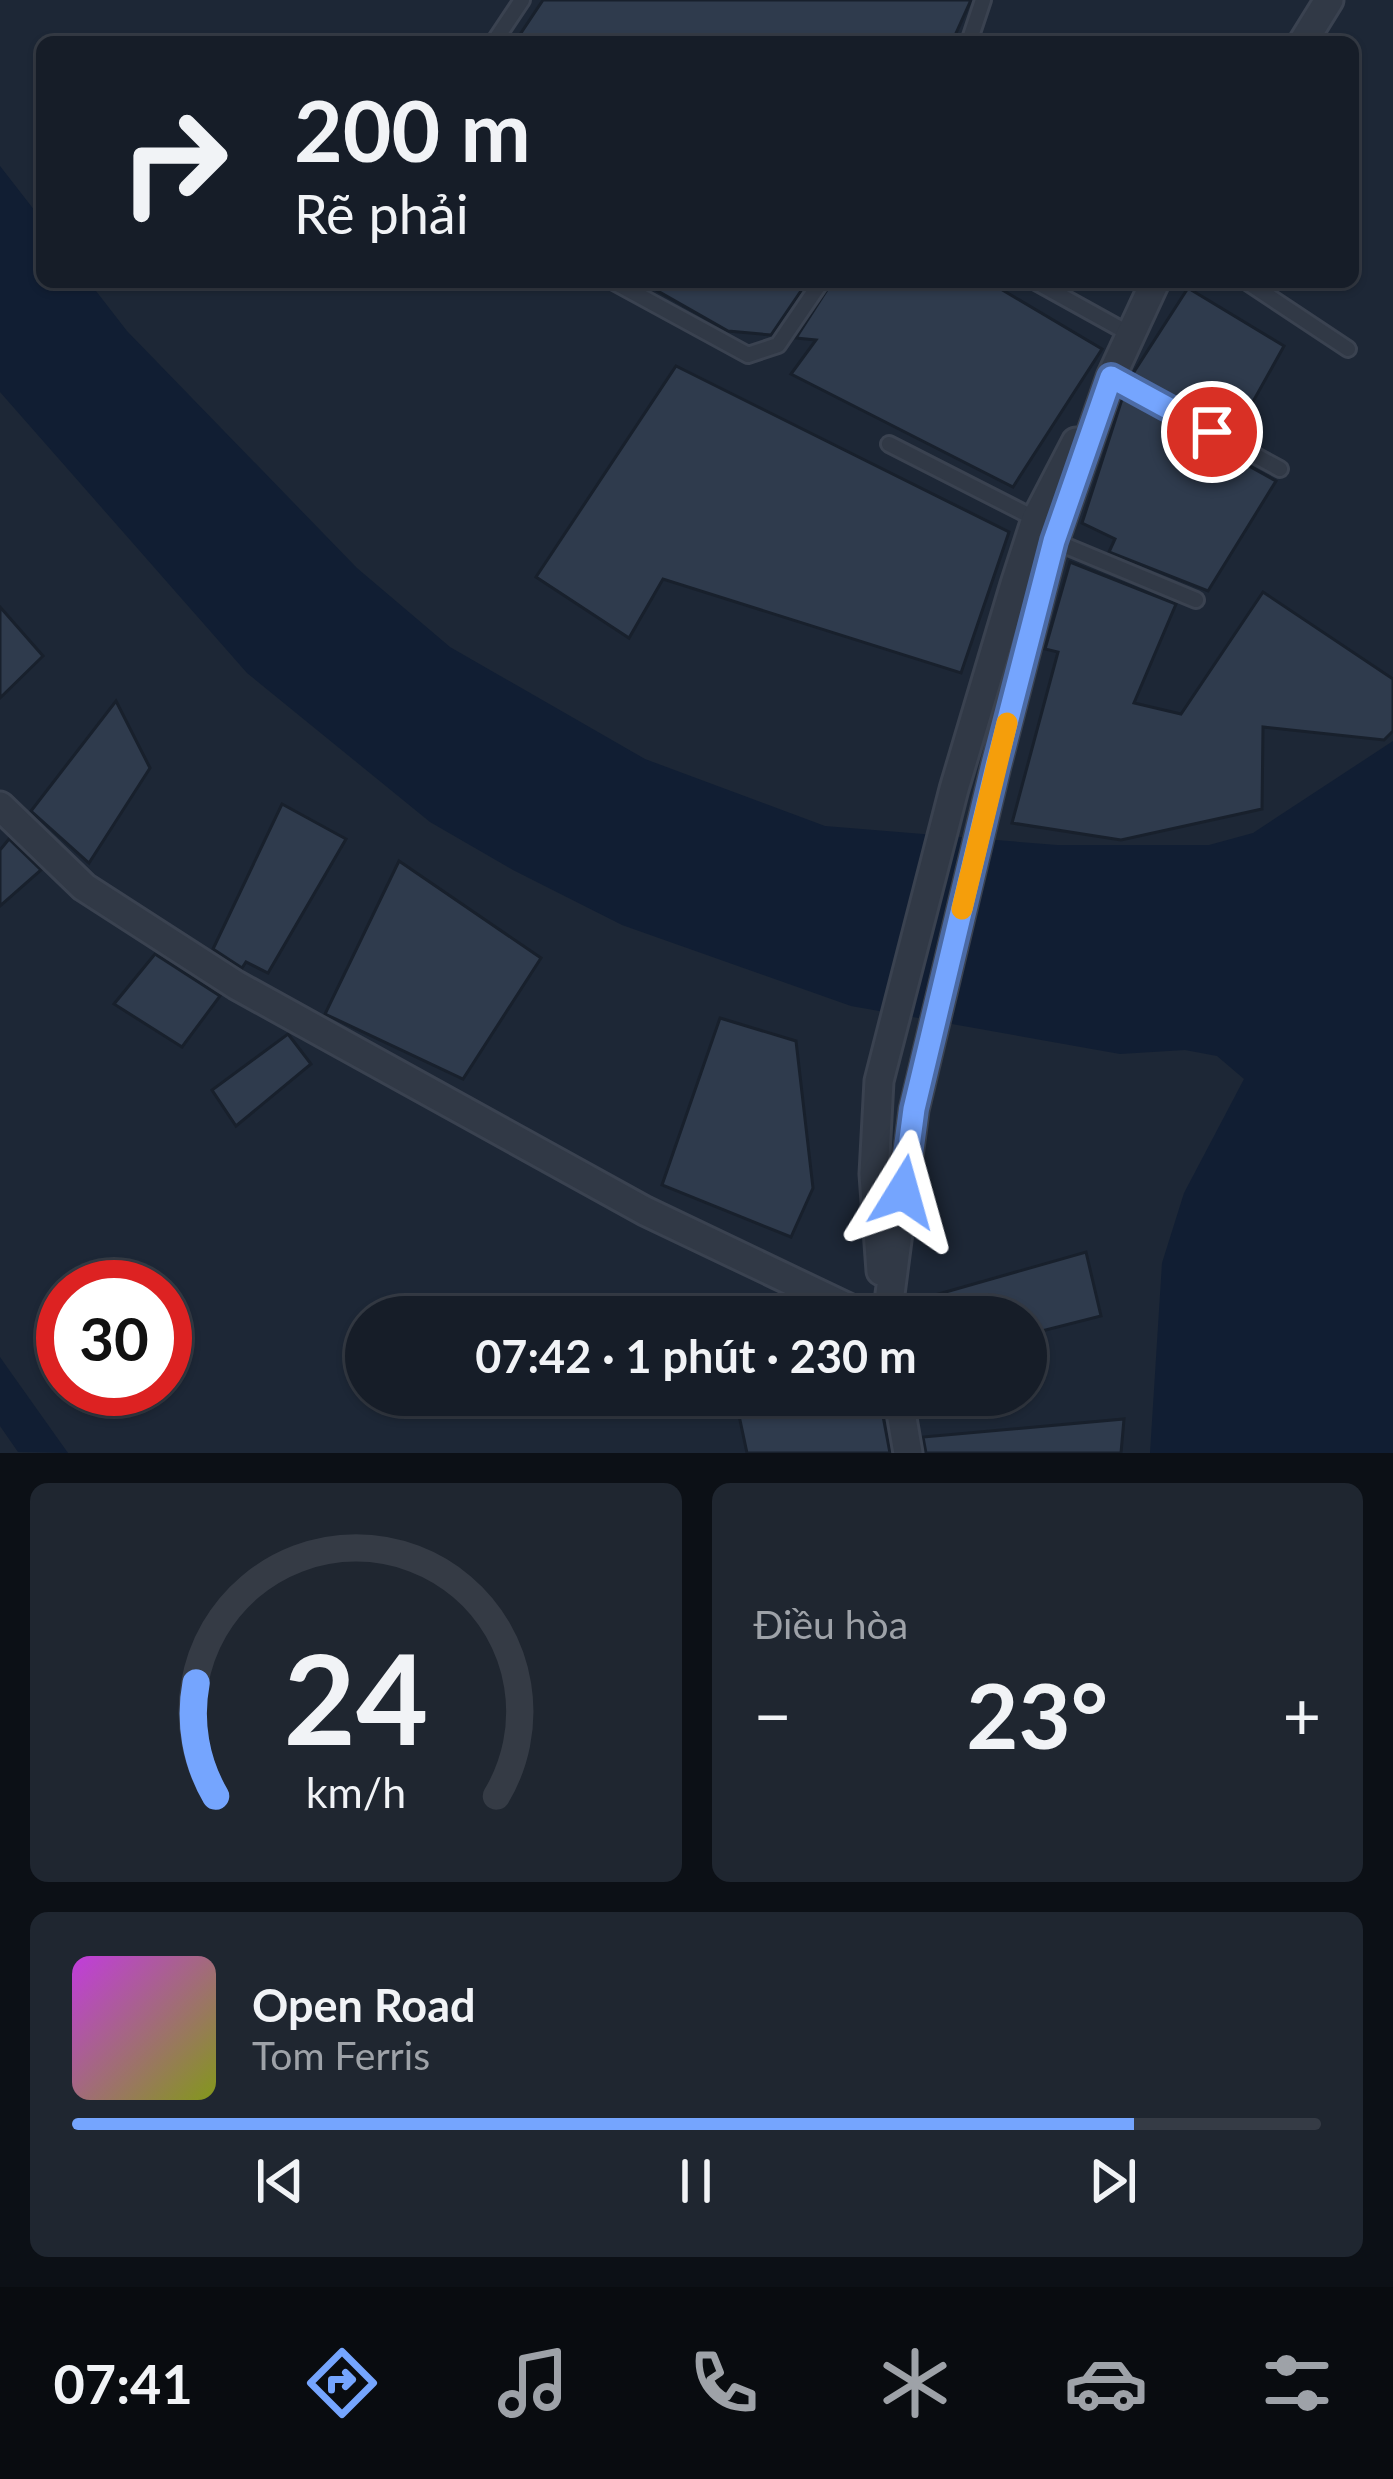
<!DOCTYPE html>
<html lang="vi">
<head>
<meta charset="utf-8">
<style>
	body { margin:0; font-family:Lato,sans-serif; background:#1f2630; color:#f1f3f6; height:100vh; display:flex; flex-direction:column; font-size:45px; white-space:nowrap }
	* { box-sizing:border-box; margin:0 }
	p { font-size:39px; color:#9ea2a8 }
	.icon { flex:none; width:66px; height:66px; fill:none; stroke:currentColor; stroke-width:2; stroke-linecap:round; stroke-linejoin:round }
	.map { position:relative; height:1453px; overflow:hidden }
	.panel { display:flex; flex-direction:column; gap:30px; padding:30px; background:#0c1016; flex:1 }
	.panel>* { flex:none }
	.hud { position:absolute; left:36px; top:36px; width:1323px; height:252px; border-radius:18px; box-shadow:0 3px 9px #0004,0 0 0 3px #353b45; background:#161d28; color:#f1f3f6; overflow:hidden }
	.speed { position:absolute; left:36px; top:1260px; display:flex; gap:24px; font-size:60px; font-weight:700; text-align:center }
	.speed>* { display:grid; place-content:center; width:156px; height:156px; border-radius:50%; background:#161d28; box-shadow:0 3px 9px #0004,0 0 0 3px #353b45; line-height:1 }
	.speed .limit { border:18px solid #d22; background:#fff; color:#111 }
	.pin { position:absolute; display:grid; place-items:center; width:102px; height:102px; color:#fff; margin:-51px; border:6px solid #fff; border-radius:50%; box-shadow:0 3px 12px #0007 }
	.me { position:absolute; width:132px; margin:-66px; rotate:8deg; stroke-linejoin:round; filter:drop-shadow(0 0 9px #0008) }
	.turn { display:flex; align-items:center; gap:42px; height:252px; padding:0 60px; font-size:54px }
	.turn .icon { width:156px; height:156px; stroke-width:2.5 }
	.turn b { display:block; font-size:84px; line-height:102px }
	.big { font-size:90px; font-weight:700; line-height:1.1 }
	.panel .widget { flex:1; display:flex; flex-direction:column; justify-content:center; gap:18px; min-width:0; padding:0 42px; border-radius:18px; background:#1f2630 }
	.panel .dial { align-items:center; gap:0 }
	.dial svg { height:312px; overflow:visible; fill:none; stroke:#353b45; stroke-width:7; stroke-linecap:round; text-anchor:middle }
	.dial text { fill:#f1f3f6; stroke:none }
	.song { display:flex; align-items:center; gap:36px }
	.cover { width:144px; height:144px; border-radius:18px; background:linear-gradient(135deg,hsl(290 70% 55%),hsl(70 70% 35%)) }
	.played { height:12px; border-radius:6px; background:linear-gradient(90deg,#75a5fe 85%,#353b45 85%) }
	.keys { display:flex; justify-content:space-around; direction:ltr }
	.heat { display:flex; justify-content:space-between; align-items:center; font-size:66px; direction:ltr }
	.panel .tiles { flex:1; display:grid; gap:30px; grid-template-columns:1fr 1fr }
	.widget:last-child { grid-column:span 2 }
	.trip { position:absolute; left:345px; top:1296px; width:702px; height:120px; border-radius:60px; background:#161d28; box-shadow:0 3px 9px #0004,0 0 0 3px #353b45; font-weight:700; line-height:120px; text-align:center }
	.menu { display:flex; height:192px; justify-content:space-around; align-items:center; background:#090c10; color:#9ea2a8 }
	.menu .icon { width:84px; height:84px }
	.menu .on { color:#75a5fe }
	.menu b { font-size:54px; color:#f1f3f6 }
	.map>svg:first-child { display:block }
	.water { fill:#111e33 }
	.building { fill:#2f3b4d; stroke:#18202c; stroke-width:3 }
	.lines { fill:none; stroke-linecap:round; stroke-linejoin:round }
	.lane-casing { stroke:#3a4250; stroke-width:20 }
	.street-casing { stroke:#3a4250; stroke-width:33 }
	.lane { stroke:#313946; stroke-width:14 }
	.street { stroke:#313946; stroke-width:27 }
	.route-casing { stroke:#4c6ba5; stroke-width:30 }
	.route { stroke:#75a5fe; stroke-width:21 }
	.slow { stroke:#f59e0b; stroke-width:21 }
</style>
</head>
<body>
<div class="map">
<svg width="1393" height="1453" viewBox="0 0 1393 1453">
	<rect width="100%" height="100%" fill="#1d2736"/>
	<!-- water -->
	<path class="water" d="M0 166 42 220V282H89L127 331 357 568 450 647 645 759 825 826 1057 845H1209L1253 833 1393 741V1453H1150L1162 1263 1184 1193 1244 1079 1217 1056 1185 1050 1120 1054 851 1006 622 925 513 870 430 822 247 673 0 392Z
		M0 1357 7 1367 68 1453 18 1452 0 1426Z"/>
	<!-- building -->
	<path class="building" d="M543 0H971L952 42H515Z
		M642 282H807L771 335 728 331Z
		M832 282H989L1102 349 1013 487 791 374 816 340 796 338Z
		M1188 288 1284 346 1236 432 1132 375Z
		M676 366 1009 532 961 673 663 579 629 638 536 577Z
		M1123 396 1276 481 1208 591 1109 552 1115 539 1082 523Z
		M1070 562 1176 604 1134 703 1181 714 1263 592 1393 679V731L1384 740 1263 727 1262 809 1121 840 1012 823 1058 652 1045 649Z
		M0 607 43 656 0 698Z
		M116 701 150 768 89 863 31 811Z
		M282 804 346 839 268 973 246 962 242 968 213 949Z
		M9 839 41 870 0 906V850Z
		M399 861 541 958 463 1079 325 1014Z
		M155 954 220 996 182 1047 114 1004Z
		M720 1018 796 1041 813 1188 791 1237 662 1185Z
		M288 1034 311 1064 236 1126 212 1090Z
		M1086 1252 1101 1316 1026 1335V1317H905L907 1303Z
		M766 1395H879L890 1453H747L737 1406Z
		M1124 1419 1121 1453H926L923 1437Z"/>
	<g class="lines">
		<!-- lane casing -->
		<g class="lane-casing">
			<path id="lane" d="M494 42 522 0
				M969 42 983 0
				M614 282 748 355 778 345 821 282
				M1036 282 1128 333
				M1247 282 1348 349
				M1111 377 1280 469
				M889 444 1036 519
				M1054 541 1196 600"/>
		</g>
		<!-- street casing -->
		<g class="street-casing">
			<path id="street" d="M1303 42 1329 0
				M0 806 84 887 236 985 645 1211 867 1317
				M881 1271 874 1174 879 1081 954 789 1015 584 1036 519 1076 442
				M887 1317 914 1110 996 766 1054 541 1111 377 1155 282
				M898 1395 908 1453"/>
		</g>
		<!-- lane -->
		<use href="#lane" class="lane"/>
		<!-- street -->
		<use href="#street" class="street"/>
	</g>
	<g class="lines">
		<!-- route casing -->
		<g class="route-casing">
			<path id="route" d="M903 1192 914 1109 996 766 1054 541 1111 377 1212 432"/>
		</g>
		<!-- route -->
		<use href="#route" class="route"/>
		<!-- slow -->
		<path class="slow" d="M962 909 1007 723"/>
	</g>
</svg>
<div class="speed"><div class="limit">30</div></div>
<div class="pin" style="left:1212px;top:432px;background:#d93025"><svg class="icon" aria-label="arrive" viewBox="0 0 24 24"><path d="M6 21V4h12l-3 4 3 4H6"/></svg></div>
<svg class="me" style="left:903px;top:1192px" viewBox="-20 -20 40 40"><path d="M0-17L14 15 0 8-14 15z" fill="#75a5fe" stroke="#fff" stroke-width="4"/></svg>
<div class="trip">07:42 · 1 phút · 230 m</div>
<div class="hud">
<div class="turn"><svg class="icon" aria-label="right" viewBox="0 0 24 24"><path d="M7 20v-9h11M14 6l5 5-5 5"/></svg><div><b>200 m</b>Rẽ phải</div></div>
</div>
</div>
<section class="panel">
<div class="tiles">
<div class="widget dial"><svg viewBox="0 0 100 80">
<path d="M14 69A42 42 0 1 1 86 69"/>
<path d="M14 69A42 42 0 0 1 9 40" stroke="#75a5fe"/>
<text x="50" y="56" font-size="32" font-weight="700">24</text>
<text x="50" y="72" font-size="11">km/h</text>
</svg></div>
<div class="widget"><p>Điều hòa</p>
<div class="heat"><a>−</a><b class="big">23°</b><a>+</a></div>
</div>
<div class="widget">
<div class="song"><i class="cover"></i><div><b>Open Road</b><p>Tom Ferris</p></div></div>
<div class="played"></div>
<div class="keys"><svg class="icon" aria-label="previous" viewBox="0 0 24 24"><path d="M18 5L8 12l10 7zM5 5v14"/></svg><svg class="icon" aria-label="pause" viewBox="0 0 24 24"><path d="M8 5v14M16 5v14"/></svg><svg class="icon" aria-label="next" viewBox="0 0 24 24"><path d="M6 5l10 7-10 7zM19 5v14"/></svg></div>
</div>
</div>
</section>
<nav class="menu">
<b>07:41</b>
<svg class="icon on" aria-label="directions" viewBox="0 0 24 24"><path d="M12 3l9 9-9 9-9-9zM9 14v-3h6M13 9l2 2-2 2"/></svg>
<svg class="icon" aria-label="music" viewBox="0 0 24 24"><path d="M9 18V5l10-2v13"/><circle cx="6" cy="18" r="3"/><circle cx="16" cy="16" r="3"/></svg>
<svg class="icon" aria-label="phone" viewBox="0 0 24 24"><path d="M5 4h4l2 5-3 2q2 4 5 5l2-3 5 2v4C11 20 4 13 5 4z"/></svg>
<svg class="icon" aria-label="climate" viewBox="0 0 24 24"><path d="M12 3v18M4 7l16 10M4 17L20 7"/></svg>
<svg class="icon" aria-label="car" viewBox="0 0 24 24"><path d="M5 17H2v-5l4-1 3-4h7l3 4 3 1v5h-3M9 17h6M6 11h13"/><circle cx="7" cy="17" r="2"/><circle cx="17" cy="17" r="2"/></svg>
<svg class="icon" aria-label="filters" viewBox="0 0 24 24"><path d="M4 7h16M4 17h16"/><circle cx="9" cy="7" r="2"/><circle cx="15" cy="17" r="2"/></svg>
</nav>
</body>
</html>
